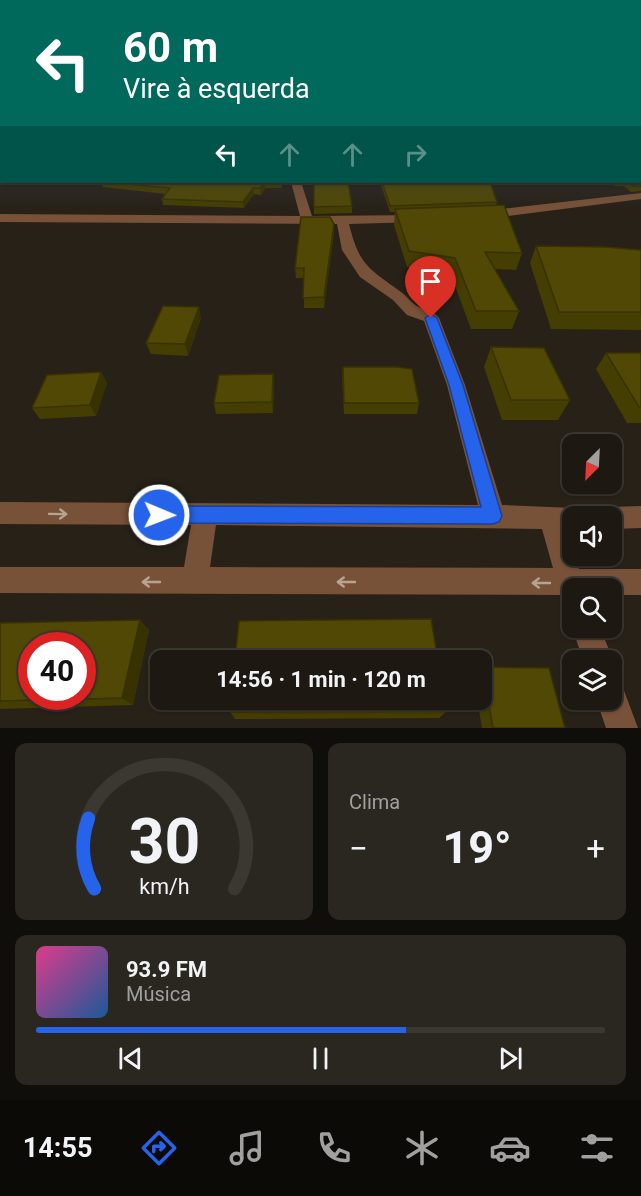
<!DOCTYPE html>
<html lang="pt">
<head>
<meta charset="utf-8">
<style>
	body { margin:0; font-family:Roboto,sans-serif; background:#2a2620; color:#f1f3f6; height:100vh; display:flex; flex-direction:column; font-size:22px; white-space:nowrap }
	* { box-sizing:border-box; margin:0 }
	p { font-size:20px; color:#a0a09f }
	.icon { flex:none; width:33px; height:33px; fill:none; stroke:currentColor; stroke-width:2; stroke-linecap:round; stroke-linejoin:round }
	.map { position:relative; height:728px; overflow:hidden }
	.details { display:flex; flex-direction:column; gap:15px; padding:15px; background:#100e0a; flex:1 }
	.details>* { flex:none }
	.top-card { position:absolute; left:0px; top:0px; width:642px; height:183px; box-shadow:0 2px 4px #0004,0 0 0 2px #3b3832; background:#00695c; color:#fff; overflow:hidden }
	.needle { width:39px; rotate:204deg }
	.fabs { position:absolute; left:562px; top:434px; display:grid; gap:12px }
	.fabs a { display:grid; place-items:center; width:60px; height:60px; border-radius:12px; background:#1d1912; box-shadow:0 2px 4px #0004,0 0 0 2px #3b3832; font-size:30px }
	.speed { position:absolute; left:18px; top:632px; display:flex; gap:12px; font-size:30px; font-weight:700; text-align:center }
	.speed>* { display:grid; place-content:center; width:78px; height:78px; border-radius:50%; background:#1d1912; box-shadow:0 2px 4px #0004,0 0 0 2px #3b3832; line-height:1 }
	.speed .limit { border:9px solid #d22; background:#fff; color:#111 }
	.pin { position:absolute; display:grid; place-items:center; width:51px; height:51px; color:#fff; margin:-62px -26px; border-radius:50% 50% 50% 0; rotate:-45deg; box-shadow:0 0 6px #0007 }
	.pin .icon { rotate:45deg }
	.me { position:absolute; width:66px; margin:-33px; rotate:91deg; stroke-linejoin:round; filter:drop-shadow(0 0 4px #0008) }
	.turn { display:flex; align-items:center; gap:21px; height:126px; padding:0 24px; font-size:27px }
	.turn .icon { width:78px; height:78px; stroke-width:2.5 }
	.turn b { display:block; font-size:42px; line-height:51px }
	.lanes { display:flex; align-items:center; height:57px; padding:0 24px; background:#0003; justify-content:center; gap:30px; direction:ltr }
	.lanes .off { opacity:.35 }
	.big { font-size:45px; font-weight:700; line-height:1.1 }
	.details .tile { flex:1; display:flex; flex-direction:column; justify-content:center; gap:9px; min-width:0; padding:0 21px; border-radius:12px; background:#2a2620 }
	.details .dial { align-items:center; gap:0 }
	.dial svg { height:156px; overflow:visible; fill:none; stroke:#3b3832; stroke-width:7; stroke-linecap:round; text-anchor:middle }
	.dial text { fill:#f1f3f6; stroke:none }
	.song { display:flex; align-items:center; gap:18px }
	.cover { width:72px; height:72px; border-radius:9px; background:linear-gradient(135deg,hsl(330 70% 55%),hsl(210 70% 35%)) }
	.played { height:6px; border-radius:3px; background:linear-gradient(90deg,#2563eb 65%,#3b3832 65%) }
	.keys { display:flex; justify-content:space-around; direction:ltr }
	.heat { display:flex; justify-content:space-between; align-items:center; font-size:33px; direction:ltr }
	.details .tiles { flex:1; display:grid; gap:15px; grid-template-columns:1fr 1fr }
	.tile:last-child { grid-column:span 2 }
	.trip { position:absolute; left:150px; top:650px; width:342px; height:60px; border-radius:12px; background:#1d1912; box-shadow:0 2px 4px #0004,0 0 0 2px #3b3832; font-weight:700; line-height:60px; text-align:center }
	.dock { display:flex; height:96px; justify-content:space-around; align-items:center; background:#0c0a07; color:#a0a09f }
	.dock .icon { width:42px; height:42px }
	.dock .current { color:#2563eb }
	.dock b { font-size:27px; color:#f1f3f6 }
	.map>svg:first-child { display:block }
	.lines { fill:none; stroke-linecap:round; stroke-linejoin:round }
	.minor { fill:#785238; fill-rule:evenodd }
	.wall { fill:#453e03 }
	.shaded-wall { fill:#383203 }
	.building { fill:#504804; stroke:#383203; stroke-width:1.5; fill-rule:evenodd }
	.oneway { stroke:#b8a393 }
	.route { fill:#2563eb; stroke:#184099; stroke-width:1.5 }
</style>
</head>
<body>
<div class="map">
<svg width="641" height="728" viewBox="0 0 641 728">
	<rect width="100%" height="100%" fill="#272118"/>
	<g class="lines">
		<!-- minor -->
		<path class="minor" d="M640 132H641V138H640Z
			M2 143V149L0 150V144Z
			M291 182H301L312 216 423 215 425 218 423 221 419 222 349 224C359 265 368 268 401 292 407 296 412 304 419 307 426 312 434 311 439 318L465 385 502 505 573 508 582 511 584 516H573V530H567L579 569H641V595H612V588H573V603L564 599 562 595 0 593V567H184L191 525 0 524V502L478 505 447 385 424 321 407 315 393 300 360 277 342 250 337 224 0 222V214L300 216ZM216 525 542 529 553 568 210 567Z
			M641 193V199L485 219 479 215 485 211Z
			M641 506V528L612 529V516H601L604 510 612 507Z
			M573 624V627H600L613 660 612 662V660H583L572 627Z
			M612 683 623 688 638 728H606L596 699H612Z"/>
	</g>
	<!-- wall -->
	<path class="wall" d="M641 161V191L631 192 624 186H615L610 182H640Z
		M101 182H284L281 188H265L261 195 254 194 244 208 163 205 162 199 166 194 103 187Z
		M314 182 352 206V213L314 214Z
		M380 182H490L497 202 496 205 522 253 516 270 495 269 519 311 512 329H471L451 275 407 267 394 225 395 212H390Z
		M334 233 324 308H304V278H296L295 268Z
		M536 246 641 250V330L551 329 530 263Z
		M201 318 188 356 151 354 146 343Z
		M491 347 570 400 558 420H502L484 367Z
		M606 353H641V423H627L596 369Z
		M343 367 419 403 417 414H344L342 378Z
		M101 372 107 383 96 416 40 419 32 408Z
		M273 374 274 385 273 413 216 414 214 403Z
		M140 620 149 630 133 705 0 709V623Z
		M482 667 565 728H482L477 699H482Z
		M447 711 439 718 235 719 230 712Z"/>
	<!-- shaded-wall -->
	<path class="shaded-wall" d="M264 182 265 188 261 195 260 188Z
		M253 188 254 194 244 208 243 202Z
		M334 224V233L324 308V297Z
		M199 307 201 318 188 356 185 344Z
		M101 372 107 383 96 416 90 405Z
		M273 374 274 385 273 413 272 402Z
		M140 620 149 630 133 705 122 698Z"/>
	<!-- building -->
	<path class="building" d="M0 108H2V128L0 129Z
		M640 161 641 186H633L628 182H640Z
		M107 182H264L260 188H253L243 202 162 199 170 188Z
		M314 182H348L352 206 314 207Z
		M382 182H490L497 202 390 206Z
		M504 205 522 253 485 252 519 311H476L455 258 409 251 395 209Z
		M301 217H330L334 224 324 297 303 298 304 268H295Z
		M536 246 606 247 641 250V312H559Z
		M163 306 199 307 185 344 146 343Z
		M491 347 544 348 570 400H511Z
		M606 353H641V407H639Z
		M343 367H397L412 369 419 403H344Z
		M101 372 90 405 32 408 47 375Z
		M273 374 272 402 214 403 219 375Z
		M431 619 438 660H235L239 621Z
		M140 620 122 698 0 701V623ZM32 645H82V696H32Z
		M482 667 549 668 565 728H493Z
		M231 699H445L447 711 230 712Z"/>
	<!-- one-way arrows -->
	<defs><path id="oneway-shaft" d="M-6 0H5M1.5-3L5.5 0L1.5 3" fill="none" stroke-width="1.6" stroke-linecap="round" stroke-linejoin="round" transform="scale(1.5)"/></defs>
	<g class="oneway">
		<use href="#oneway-shaft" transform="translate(58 514) rotate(1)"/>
		<use href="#oneway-shaft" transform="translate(151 582) rotate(-180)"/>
		<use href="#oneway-shaft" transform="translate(346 582) rotate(-180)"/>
		<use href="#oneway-shaft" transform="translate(541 583) rotate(-180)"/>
	</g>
	<!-- sky -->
	<linearGradient id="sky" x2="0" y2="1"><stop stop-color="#15120d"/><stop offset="0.51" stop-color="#414348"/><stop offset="1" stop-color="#414348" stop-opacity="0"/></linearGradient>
	<rect width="641" height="210" fill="url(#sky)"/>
	<!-- route -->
	<path class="route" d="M431 314 437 318 463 385 502 516 499 522 493 524 159 523 153 521 150 515 153 509 159 506 481 507 449 385 425 318Z"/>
</svg>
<div class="fabs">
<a><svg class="needle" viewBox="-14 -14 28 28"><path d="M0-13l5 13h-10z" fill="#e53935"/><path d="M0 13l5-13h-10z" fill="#a0a09f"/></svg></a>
<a><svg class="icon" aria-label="sound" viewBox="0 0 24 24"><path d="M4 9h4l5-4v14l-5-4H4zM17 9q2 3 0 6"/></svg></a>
<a><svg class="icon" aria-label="search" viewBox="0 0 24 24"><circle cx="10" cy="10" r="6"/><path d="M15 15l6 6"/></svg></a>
<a><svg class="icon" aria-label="layers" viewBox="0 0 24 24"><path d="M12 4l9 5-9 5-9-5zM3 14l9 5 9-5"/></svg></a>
</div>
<div class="speed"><div class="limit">40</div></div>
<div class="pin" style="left:431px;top:318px;background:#d93025"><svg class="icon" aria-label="arrive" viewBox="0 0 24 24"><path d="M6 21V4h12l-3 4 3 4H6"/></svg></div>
<svg class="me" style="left:159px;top:515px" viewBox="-20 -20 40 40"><circle r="17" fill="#2563eb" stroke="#fff" stroke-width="3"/><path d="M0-11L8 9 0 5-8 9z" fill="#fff"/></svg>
<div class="trip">14:56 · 1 min · 120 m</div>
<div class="top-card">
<div class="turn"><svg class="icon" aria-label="left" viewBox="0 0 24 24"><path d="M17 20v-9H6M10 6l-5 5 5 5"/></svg><div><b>60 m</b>Vire à esquerda</div></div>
<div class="lanes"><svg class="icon" aria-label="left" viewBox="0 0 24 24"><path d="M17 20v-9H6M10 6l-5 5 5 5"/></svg><svg class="icon off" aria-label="ahead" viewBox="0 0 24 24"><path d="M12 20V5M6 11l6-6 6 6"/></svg><svg class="icon off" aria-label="ahead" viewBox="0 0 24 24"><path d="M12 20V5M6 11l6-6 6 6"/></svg><svg class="icon off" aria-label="right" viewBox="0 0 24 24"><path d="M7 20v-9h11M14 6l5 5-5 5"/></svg></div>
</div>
</div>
<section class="details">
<div class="tiles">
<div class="tile dial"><svg viewBox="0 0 100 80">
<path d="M14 69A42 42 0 1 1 86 69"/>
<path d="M14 69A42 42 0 0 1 11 33" stroke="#2563eb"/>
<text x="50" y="56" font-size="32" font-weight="700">30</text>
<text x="50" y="72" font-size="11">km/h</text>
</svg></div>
<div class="tile"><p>Clima</p>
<div class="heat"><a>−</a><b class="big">19°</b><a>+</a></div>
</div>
<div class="tile">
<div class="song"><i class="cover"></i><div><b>93.9 FM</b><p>Música</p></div></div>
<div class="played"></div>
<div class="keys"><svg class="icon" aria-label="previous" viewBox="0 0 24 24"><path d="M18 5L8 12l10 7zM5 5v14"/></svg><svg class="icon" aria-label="pause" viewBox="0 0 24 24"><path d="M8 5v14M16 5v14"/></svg><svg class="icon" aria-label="next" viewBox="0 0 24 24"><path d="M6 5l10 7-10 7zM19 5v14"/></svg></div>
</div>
</div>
</section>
<nav class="dock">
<b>14:55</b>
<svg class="icon current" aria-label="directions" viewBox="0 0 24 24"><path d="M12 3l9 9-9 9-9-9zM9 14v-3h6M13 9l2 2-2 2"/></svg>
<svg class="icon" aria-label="music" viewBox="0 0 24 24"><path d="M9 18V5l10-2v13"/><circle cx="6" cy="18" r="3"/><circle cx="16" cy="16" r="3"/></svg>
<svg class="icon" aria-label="phone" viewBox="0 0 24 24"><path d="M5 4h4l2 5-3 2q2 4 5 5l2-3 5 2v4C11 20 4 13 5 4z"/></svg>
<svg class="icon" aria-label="climate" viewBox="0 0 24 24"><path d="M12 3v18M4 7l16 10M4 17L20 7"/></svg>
<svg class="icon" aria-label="car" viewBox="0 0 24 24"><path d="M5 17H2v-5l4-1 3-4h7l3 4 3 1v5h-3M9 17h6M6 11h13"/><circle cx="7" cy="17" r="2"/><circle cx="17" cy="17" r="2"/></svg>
<svg class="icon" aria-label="filters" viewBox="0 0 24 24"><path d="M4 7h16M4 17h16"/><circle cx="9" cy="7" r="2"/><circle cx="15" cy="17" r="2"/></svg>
</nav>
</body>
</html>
